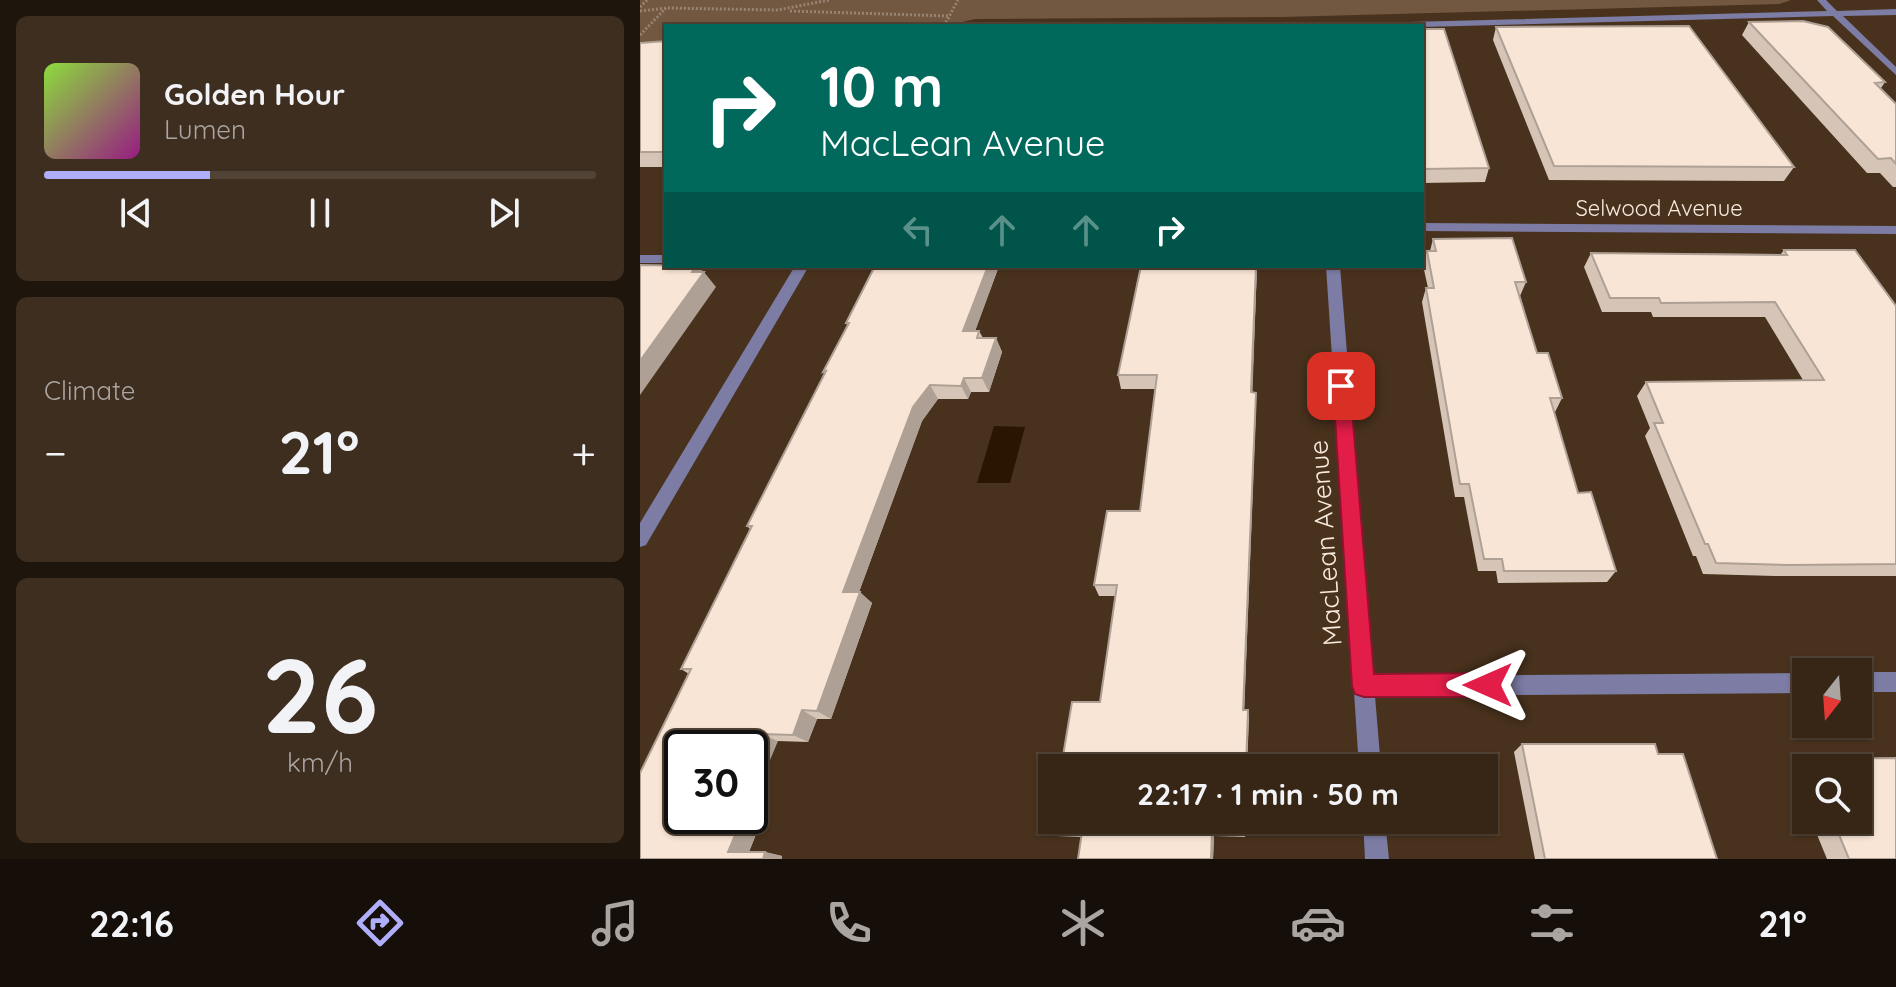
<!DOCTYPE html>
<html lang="en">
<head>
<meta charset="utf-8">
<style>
	body { margin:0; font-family:Quicksand,sans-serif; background:#3e2e1f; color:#f1f3f6; height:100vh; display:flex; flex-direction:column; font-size:30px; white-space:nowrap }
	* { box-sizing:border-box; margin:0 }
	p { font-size:26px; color:#aaa5a1 }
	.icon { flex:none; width:44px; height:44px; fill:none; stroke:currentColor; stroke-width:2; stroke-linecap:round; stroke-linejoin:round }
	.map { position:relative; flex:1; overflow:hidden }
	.sheet { display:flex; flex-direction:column; gap:16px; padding:16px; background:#1e150c; width:640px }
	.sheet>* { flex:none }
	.top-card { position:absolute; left:24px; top:24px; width:760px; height:244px; border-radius:0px; box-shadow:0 2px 6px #0004,0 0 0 2px #514335; background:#00695c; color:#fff; overflow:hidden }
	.needle { width:52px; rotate:197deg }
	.controls { position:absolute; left:1152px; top:658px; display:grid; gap:16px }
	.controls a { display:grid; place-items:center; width:80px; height:80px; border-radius:0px; background:#372616; box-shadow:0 2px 6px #0004,0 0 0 2px #514335; font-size:40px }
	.speed { position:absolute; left:24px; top:730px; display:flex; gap:16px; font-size:40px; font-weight:700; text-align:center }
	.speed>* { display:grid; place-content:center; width:104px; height:104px; border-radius:50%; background:#372616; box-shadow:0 2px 6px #0004,0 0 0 2px #514335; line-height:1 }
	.speed .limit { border:4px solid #111; border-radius:12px; background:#fff; color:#111 }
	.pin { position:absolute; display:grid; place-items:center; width:68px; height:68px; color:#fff; margin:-34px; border-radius:16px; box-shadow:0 4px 12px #0006 }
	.me { position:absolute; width:88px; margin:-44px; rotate:270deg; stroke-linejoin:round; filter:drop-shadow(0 0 6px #0008) }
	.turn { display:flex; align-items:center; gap:28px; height:168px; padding:0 24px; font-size:36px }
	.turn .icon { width:104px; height:104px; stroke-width:2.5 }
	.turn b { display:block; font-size:56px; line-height:68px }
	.lanes { display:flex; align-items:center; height:76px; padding:0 24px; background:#0003; justify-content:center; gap:40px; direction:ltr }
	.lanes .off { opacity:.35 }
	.big { font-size:60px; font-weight:700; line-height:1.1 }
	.sheet .card { flex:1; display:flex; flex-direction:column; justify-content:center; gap:12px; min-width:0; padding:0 28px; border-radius:12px; background:#3e2e1f }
	.sheet .dial { align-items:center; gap:0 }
	.dial b { font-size:104px; line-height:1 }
	.song { display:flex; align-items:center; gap:24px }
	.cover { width:96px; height:96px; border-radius:12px; background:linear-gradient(135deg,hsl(90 70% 55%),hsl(310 70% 35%)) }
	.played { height:8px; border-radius:4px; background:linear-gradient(90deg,#afaefa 30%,#514335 30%) }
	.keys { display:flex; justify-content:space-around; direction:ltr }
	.heat { display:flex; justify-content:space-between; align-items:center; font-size:44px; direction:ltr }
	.trip { position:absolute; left:398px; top:754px; width:460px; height:80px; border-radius:0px; background:#372616; box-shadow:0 2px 6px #0004,0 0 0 2px #514335; font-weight:700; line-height:80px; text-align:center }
	.dock { display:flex; height:128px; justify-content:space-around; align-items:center; background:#160f09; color:#aaa5a1 }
	.dock .icon { width:56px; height:56px }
	.dock .selected { color:#afaefa }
	.dock b { font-size:36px; color:#f1f3f6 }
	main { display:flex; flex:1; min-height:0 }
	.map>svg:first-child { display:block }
	.green { fill:#735841 }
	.water { fill:#2a1503 }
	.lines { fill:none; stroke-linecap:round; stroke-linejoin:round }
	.path { stroke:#988473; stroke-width:3; stroke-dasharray:2 2; stroke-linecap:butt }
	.street { fill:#7c7ca5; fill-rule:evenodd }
	.wall { fill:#d6c5b7 }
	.shaded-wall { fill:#aea095 }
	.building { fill:#f9e5d5; stroke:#aea095; stroke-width:2 }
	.route { fill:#e11d48; stroke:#92132f; stroke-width:2 }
	.labels { text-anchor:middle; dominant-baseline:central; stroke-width:8; stroke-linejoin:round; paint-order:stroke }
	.far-street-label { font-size:22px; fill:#f9eade; stroke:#49321d }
	.street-label { font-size:26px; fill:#f9eade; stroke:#49321d }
</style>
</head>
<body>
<main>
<section class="sheet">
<div class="card">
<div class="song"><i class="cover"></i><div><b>Golden Hour</b><p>Lumen</p></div></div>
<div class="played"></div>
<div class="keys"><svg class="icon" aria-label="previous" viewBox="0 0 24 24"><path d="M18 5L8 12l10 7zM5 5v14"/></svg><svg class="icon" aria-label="pause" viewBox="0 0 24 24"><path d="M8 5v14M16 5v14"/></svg><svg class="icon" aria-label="next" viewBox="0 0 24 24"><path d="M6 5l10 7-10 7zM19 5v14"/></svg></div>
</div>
<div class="card"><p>Climate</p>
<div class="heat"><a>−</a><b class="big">21°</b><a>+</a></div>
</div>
<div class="card dial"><b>26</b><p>km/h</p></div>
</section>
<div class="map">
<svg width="1256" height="859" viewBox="0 0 1256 859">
	<rect width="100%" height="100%" fill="#49321d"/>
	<!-- green -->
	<path class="green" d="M0 0H1151L1139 4 641 17 335 19 305 26H26V47H0Z"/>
	<!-- water -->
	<path class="water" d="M354 426 385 427 370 483H337Z"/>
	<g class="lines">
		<!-- path -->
		<path class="path" d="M0 7 7 0
			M0 11 27 8 138 10 189 0
			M150 11 309 16
			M304 26 318 0
			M0 35 26 8"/>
		<!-- street -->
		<path class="street" d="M1177 0H1186L1197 11 1256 9V15L1203 16 1256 67V75L1193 16 782 27 724 26 729 23 1187 11Z
			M782 223 1256 226V234L782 231Z
			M0 255H26V263H0Z
			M155 266H169L6 545 0 547V523Z
			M686 266H700L733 676 1166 673V693L735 696 741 768H719Z
			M1218 672H1256V692H1218Z
			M723 820H745L749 859H725Z"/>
	</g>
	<!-- wall -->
	<path class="wall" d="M1109 22 1245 82 1241 88 1256 104V187H1253L1240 173H1227L1102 35Z
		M856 27 1154 167 1144 181 909 180 853 40Z
		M782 29 849 168 845 182 782 183Z
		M26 41V167H0V43Z
		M793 239 886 282 880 296 897 353 922 398 915 412H914L938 493 976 571 967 582 858 583 856 571H838L824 497H815L782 302 786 288H788L783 265 787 251H790Z
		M1144 250 1256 306V576H1135L1063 574 1056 556H1053L1005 436 1010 428 997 396 1006 382 1163 380 1125 317H1013L1011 312H962L944 267 951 253 1141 254Z
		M235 266H359L335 331H339L343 338H356L362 352 349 392H331L328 399H298L282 421 219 592 232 603 191 719H177L168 742 138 741 42 748 110 816V813L123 817 109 852H125L142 856 0 859 49 674 41 669 110 529 107 526 185 374 183 372 207 325 206 323Z
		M501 266H617L612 392 616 393V406L604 710H608L609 718 607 768H421L460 702 475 596H459L454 585 500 511 515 389H481L478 375Z
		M882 744 1018 754 1077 859H895L874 752Z
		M1256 758V859H1187L1171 820H1218V768H1166V807L1158 788 1165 786 1157 766 1175 759Z
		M412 820H606L605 837 574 836 573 859H438L441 837 417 836 410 832Z"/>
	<!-- shaded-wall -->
	<path class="shaded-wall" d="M56 266H58L64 272 76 287 0 395V361Z
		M348 266H359L330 345 323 331Z
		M616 266H617L612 406 611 392Z
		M356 338 362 352 349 392 342 378Z
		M324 378 331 392 328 399 321 386Z
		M290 385 298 399 282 421 215 603 203 592 273 407Z
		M616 393V406L604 718 603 710Z
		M220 592 232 603 191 719 177 711Z
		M162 710 177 719 168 742 153 735Z
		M121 734 138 741 110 808V760Z
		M110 813 123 817 107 856 88 852 103 816H110Z
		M572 831 574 836 573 859H571Z
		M125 852 142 856V859H123Z"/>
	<!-- building -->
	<path class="building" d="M1163 21 1188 27 1245 82 1235 83 1256 104V164L1251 158 1238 159 1109 22Z
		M1049 26 1154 167 914 166 856 27Z
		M782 29H804L849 168 782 169Z
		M26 41V152H0V43Z
		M872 238 886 282H875L897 353H908L922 398H910L938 493 951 492 976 571H864L862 559H844L829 484H820L786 288H794L787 251H796L793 239Z
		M1144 250H1215L1256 306V564L1150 565 1076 563 1068 544H1065L1014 423H1023L1006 382 1184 380 1135 302 1021 303 1019 298H970L951 253 1147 255Z
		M0 265 56 266 52 272H64L0 361Z
		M235 266H348L323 331H339L337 338H356L342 378H324L321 386 290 385 273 407 203 592H220L177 711 162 710 153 735 121 734 110 760V748H42V816H103L88 852H125L123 859H0V773L51 669H41L112 526H107L186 371 183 372 209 323H206Z
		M501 266H616L611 392 616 393 603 710H608L606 768H421L432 702H460L477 585H454L467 511H500L517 375H478Z
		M882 744H1015L1018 754H1043L1077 859H905Z
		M1256 758V859H1209L1193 820H1218V768H1179L1175 759Z
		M412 819V820H605L604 832 572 831 571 859H438L442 832H410Z"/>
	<!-- route -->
	<path class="route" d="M701 379 710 386 734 674 848 673 856 677 859 685 856 693 848 697H724L715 694 712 686 693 386Z"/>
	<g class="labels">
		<!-- far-street labels -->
		<g class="far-street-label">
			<text x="1019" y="208">Selwood Avenue</text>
		</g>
		<!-- street labels -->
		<g class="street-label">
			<text transform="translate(685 543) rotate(-94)">MacLean Avenue</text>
		</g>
	</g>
</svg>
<div class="controls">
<a><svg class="needle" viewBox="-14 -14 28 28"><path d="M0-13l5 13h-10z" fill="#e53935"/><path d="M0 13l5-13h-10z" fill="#aaa5a1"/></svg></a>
<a><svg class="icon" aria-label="search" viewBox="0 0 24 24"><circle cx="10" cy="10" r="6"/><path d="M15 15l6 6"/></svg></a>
</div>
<div class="speed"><div class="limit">30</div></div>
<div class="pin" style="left:701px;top:386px;background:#d93025"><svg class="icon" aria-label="arrive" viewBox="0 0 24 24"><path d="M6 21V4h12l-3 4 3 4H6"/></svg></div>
<svg class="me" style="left:848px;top:685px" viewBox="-20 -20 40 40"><path d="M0-17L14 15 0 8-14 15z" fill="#e11d48" stroke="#fff" stroke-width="4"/></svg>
<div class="trip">22:17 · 1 min · 50 m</div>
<div class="top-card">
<div class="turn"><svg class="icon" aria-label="right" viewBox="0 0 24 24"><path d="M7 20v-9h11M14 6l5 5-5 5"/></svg><div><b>10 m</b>MacLean Avenue</div></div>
<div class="lanes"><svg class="icon off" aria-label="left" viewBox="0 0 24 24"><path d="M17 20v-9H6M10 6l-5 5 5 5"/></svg><svg class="icon off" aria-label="ahead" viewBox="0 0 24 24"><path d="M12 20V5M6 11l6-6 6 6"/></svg><svg class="icon off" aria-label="ahead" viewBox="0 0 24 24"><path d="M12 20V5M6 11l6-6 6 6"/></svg><svg class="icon" aria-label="right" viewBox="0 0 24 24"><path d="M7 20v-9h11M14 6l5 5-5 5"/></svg></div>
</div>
</div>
</main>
<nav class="dock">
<b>22:16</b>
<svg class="icon selected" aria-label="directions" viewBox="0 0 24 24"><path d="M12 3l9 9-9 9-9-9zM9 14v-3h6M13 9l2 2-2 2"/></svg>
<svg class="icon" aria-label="music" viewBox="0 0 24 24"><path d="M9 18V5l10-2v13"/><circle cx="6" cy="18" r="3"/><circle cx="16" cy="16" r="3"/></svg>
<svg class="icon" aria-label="phone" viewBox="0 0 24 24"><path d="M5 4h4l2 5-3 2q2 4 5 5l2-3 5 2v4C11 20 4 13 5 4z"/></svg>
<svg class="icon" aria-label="climate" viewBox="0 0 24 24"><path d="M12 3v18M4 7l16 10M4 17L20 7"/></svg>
<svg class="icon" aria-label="car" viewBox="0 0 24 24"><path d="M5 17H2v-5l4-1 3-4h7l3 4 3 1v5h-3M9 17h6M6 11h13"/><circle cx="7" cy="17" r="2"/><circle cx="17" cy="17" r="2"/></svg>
<svg class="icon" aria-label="filters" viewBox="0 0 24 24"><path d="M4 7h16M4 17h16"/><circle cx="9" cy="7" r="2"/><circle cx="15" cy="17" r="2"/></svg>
<b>21°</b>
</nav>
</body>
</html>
